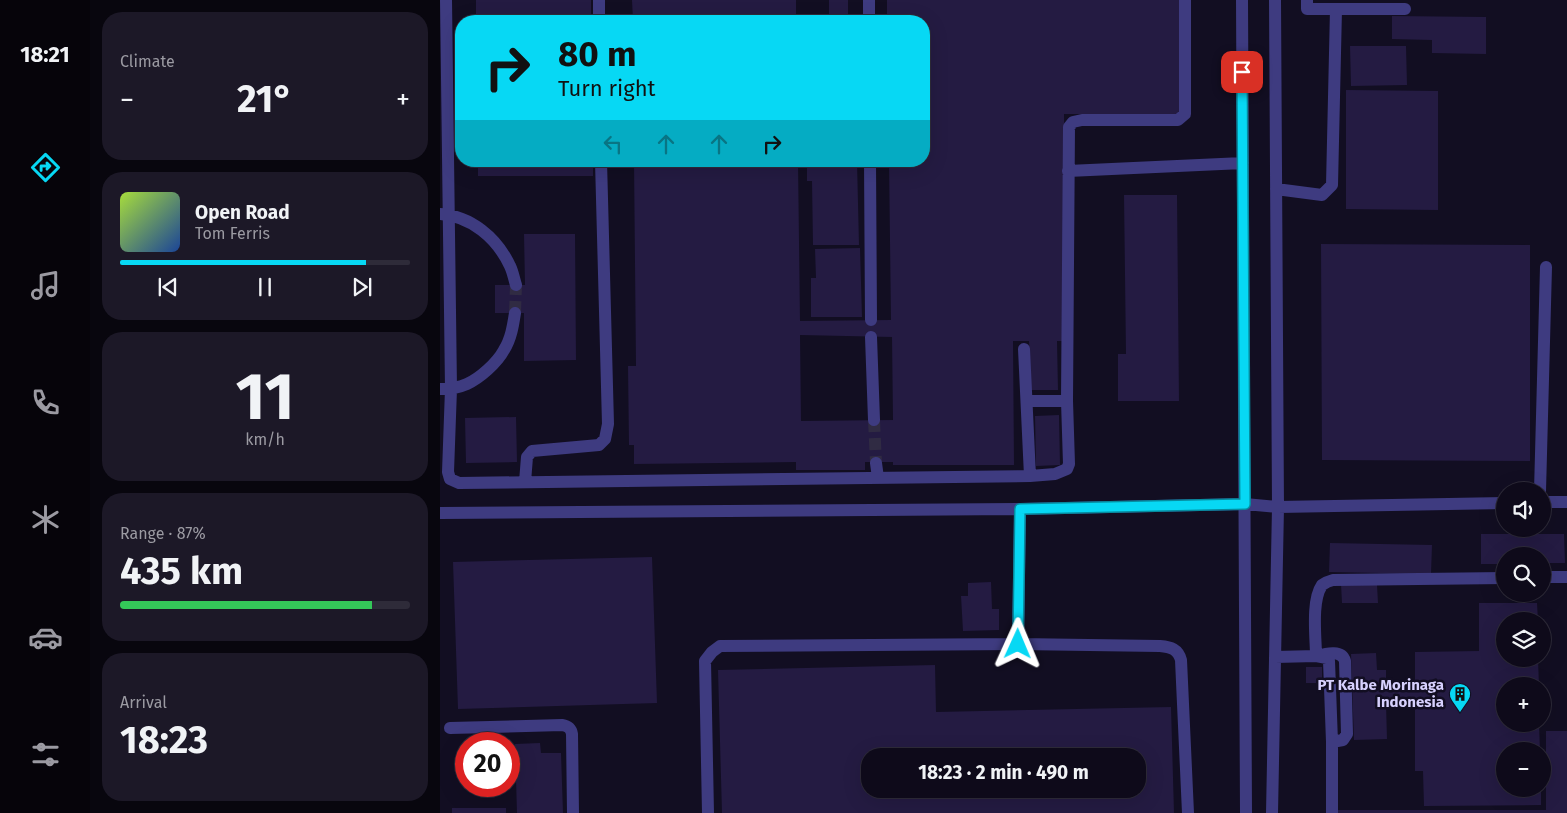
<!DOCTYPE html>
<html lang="en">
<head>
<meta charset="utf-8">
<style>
	body { margin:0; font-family:"Fira Sans",sans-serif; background:#1c1827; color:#f1f3f6; height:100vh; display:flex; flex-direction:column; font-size:19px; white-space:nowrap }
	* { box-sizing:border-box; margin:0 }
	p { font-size:16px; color:#9b9aa2 }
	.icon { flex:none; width:28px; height:28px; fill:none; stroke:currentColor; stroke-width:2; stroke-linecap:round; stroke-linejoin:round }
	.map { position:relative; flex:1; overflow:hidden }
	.details { display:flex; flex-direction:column; gap:12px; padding:12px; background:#08060e; width:350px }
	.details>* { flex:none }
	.hud { position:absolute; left:15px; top:15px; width:475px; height:152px; border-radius:20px; box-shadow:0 5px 20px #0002,0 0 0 1px #2e2b39; background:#07d8f4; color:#111; overflow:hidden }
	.fabs { position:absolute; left:1056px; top:482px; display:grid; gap:10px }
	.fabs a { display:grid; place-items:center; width:55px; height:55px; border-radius:50%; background:#0e0a1a; box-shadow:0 5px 20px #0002,0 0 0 1px #2e2b39; font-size:25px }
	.speed { position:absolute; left:15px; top:732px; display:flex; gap:10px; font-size:25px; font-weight:700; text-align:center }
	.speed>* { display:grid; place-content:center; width:65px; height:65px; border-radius:50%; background:#0e0a1a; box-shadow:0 5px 20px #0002,0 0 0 1px #2e2b39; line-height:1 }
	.speed .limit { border:8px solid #d22; background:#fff; color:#111 }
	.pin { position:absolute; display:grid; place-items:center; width:42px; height:42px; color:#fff; margin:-21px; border-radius:10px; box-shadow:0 2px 8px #0006 }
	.me { position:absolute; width:55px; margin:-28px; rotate:1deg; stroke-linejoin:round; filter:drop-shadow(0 0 4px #0008) }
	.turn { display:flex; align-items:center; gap:18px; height:105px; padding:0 20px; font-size:22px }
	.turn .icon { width:65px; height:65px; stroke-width:2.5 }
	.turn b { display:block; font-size:35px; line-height:42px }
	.lanes { display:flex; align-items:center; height:48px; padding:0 20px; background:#0003; justify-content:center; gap:25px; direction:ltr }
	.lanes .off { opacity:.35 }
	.big { font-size:38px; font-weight:700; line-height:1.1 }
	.details .widget { flex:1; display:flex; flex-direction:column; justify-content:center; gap:8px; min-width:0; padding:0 18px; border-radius:20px; background:#1c1827 }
	.details .dial { align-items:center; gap:0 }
	.dial b { font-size:65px; line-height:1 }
	.song { display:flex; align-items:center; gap:15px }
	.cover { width:60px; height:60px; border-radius:8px; background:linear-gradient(135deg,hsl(80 70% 55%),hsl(220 70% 35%)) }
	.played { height:5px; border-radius:2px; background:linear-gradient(90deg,#07d8f4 85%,#2e2b39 85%) }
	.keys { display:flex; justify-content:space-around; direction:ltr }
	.heat { display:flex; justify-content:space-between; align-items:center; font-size:28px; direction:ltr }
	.charge { height:8px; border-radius:4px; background:linear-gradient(90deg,#34c759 87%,#2e2b39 0) }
	.trip { position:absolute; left:421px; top:748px; width:285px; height:50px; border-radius:20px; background:#0e0a1a; box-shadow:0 5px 20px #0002,0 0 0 1px #2e2b39; font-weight:700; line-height:50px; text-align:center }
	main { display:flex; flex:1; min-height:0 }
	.dock { display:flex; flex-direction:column; width:90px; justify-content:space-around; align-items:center; background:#06040a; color:#9b9aa2 }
	.dock .icon { width:35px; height:35px }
	.dock .current { color:#07d8f4 }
	.dock b { font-size:22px; color:#f1f3f6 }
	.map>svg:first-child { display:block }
	.building { fill:#241b42; fill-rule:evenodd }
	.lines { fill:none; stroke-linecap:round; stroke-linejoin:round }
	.minor-tunnel { stroke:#302b43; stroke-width:12; stroke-dasharray:12 6; stroke-linecap:butt }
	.minor { stroke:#3e3b80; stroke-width:12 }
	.route-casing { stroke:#058c9f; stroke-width:12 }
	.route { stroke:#07d8f4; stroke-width:9 }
	.labels { text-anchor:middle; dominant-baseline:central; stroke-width:5; stroke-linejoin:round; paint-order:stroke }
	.poi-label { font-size:15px; font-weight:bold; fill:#d7d1fe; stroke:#120e22; text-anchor:end }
</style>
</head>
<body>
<main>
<nav class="dock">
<b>18:21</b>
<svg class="icon current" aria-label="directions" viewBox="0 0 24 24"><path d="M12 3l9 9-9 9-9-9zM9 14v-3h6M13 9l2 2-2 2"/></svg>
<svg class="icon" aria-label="music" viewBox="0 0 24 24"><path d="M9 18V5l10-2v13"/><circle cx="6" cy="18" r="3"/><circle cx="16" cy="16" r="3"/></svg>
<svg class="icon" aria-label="phone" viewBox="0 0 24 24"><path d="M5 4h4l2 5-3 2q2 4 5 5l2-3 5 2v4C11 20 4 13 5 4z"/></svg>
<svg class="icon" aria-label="climate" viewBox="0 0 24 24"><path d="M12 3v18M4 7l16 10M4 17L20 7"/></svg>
<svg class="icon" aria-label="car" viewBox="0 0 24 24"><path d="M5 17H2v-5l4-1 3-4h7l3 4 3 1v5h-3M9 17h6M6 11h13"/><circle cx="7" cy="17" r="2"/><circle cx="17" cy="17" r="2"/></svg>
<svg class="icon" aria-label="filters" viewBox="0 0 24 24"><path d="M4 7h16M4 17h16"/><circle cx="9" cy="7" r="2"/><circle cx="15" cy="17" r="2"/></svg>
</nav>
<section class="details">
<div class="widget"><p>Climate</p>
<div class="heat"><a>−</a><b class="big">21°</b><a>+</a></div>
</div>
<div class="widget">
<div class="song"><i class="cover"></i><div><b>Open Road</b><p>Tom Ferris</p></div></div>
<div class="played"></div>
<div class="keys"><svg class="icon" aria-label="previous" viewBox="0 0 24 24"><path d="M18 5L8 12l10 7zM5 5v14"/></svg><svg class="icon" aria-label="pause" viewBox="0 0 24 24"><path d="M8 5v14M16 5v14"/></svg><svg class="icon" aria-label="next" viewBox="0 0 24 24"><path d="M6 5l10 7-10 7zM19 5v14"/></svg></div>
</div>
<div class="widget dial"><b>11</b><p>km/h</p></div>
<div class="widget"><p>Range · 87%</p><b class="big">435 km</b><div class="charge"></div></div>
<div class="widget"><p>Arrival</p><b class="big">18:23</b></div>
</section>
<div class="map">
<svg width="1127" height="813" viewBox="0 0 1127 813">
	<rect width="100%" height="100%" fill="#120e22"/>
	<!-- building -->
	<path class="building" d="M36 0H151V21H36Z
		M192 0H356V21H193Z
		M389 0H408V21H389Z
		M447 0H741L742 114H624L626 341H617L618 390H591L589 341H573L574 465H453V462H425V470H356V462L194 464V445H189L188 366H196L194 161H358L360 321 451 320 449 161H484V21H447ZM360 335 452 337 453 420 361 421Z
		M952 16 1046 17V54L992 53V40L952 39Z
		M910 46H966L967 85 911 86Z
		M906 90 998 91V210L906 209Z
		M38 161H153V176H38Z
		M367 161H417L419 245H373L372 181H367Z
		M684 195H737L739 401H678V354H686Z
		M84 234H135L136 360 84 361V313H55V285H85Z
		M881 244 1090 245V461L882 460Z
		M420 248 422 317H371V278H376L375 249Z
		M619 415 620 465 596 466 595 416Z
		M76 417 77 462 26 463 25 418Z
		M1041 534H1124L1125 563H1102V556H1065V564H1041Z
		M890 543 992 545 991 574 889 572Z
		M212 557 217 703 18 709 13 562Z
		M551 582 552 609H559V630L523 631 521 596H528V583Z
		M901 584 937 585 938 603H902Z
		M1039 603H1097L1098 621H1065V659H1098L1099 686H1065V724H1099L1100 751H1065V789H1101V805L984 806 983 771H975V702L946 703 947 739 914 740 911 654 936 653 937 670H946V690L975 691V652L1039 651Z
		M495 665 496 712 731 707 734 813H282L278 670ZM430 756H698V789H430Z
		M866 667H882V683H866Z
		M1106 731H1127V813H897V810H1106Z
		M100 743 101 753H121L123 813H77L75 744Z
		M12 808H66V813H12Z"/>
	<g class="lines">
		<!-- minor-tunnel -->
		<path class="minor-tunnel" d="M75 313 76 285
			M434 420 436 463"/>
		<!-- minor -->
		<path class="minor" d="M6 0 11 389 8 472 10 479 19 483 590 476 615 474 627 469 629 464 627 401 629 127 633 122 642 120H738L745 114V0
			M159 0V21
			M429 0V21
			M802 0 806 813
			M867 0V9H896
			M430 161 431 320
			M628 171 803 163
			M836 189 882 195 892 185 896 9H965
			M0 214C31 216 57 238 70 266 73 272 74 279 76 285
			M431 337 434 420
			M584 349 590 476
			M0 389C9 389 18 388 27 384 40 378 57 363 64 350 71 339 73 326 75 313
			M587 401H627
			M436 463 438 478
			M85 482 87 457 92 451 159 445 165 439 168 424 161 161
			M1100 491 1106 267
			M1102 502H1127
			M0 513 580 509 805 504 838 507 1065 503
			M1102 577H1127
			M578 644 580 509
			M876 656C876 638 871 601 882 585 885 583 889 581 893 580L1065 578
			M878 656C887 653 902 650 905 661L907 734 903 740 892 742
			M835 657 876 656 887 658 889 661 892 742V813
			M10 728 122 725C128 726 131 728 132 734L133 813
			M268 813 265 661 272 652 280 646 578 644 720 646C731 647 738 649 741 660L748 813
			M832 813 838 507 835 0"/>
	</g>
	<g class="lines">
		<!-- route casing -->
		<g class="route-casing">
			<path id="route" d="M578 644 580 509 805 504 802 72"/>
		</g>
		<!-- route -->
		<use href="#route" class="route"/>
	</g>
	<!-- icons -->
	<defs>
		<g id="building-pin" transform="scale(1.125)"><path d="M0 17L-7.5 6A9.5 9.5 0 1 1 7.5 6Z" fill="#07d8f4" stroke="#120e22"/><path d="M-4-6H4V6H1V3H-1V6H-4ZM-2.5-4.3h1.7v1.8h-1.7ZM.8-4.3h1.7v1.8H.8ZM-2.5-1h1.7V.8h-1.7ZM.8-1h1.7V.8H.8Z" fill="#111"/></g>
	</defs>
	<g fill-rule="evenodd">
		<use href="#building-pin" x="1020" y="694"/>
	</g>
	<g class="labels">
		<!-- poi labels -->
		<g class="poi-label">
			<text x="1004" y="685">PT Kalbe Morinaga<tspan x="1004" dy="17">Indonesia</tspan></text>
		</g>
	</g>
</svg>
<div class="fabs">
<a><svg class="icon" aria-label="sound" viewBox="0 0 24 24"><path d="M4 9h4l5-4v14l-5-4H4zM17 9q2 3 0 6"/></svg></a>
<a><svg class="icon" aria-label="search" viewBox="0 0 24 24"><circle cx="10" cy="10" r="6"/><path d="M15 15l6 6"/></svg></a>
<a><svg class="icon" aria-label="layers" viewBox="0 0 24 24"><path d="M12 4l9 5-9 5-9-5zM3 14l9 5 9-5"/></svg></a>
<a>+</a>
<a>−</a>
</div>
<div class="speed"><div class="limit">20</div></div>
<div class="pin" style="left:802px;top:72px;background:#d93025"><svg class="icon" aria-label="arrive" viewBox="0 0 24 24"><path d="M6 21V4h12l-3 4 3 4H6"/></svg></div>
<svg class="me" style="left:578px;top:644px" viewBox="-20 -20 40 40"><path d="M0-17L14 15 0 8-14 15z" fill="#07d8f4" stroke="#fff" stroke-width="4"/></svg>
<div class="trip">18:23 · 2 min · 490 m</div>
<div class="hud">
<div class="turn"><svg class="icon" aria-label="right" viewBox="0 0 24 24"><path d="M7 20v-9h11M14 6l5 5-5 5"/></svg><div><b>80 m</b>Turn right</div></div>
<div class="lanes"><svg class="icon off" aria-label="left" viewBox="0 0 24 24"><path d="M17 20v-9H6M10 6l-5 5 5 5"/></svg><svg class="icon off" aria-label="ahead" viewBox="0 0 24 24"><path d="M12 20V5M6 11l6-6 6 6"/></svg><svg class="icon off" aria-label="ahead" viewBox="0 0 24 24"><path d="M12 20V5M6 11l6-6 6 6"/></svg><svg class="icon" aria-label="right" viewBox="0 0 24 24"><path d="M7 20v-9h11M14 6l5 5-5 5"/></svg></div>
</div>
</div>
</main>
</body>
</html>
